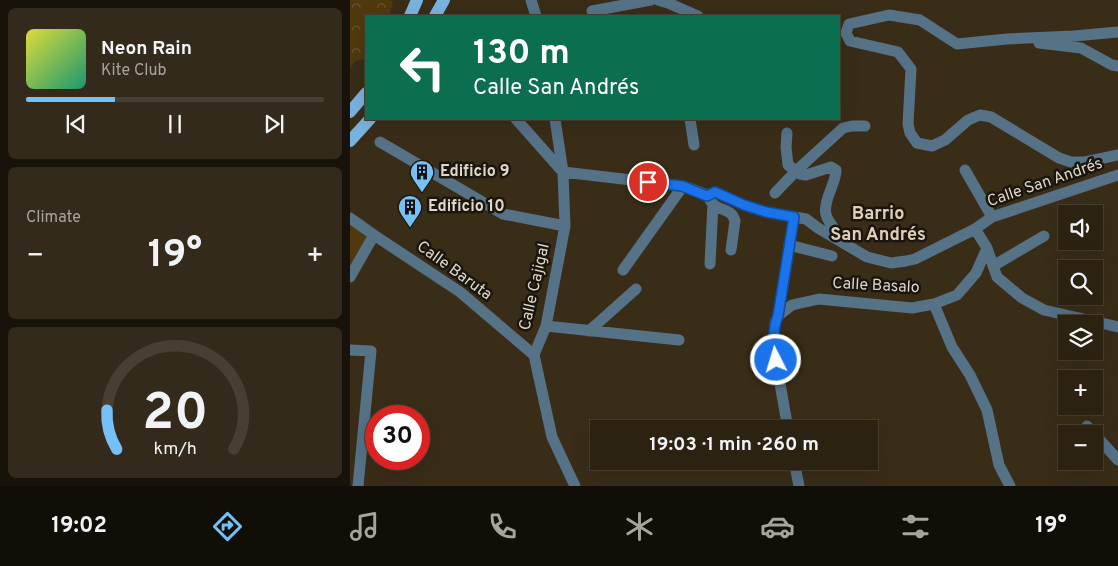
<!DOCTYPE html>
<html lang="en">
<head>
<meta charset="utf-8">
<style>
	body { margin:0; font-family:Overpass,sans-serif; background:#332a1b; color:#f1f3f6; height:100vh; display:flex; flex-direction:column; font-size:19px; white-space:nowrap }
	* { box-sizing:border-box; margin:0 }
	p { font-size:16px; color:#a6a49f }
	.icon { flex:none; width:28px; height:28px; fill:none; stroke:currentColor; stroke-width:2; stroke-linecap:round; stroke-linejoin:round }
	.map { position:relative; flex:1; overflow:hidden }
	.sheet { display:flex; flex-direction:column; gap:8px; padding:8px; background:#18130a; width:350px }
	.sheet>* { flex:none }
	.banner { position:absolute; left:15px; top:15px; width:475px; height:105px; border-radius:0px; box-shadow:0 5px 20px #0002,0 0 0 1px #473f32; background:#0b6e4f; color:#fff; overflow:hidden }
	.fabs { position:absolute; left:708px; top:205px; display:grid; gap:10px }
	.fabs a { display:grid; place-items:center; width:45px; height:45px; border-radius:0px; background:#2b2212; box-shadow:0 5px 20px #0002,0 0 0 1px #473f32; font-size:25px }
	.speed { position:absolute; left:15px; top:405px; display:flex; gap:10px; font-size:25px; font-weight:700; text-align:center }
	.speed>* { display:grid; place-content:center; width:65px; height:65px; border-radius:50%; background:#2b2212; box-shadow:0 5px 20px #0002,0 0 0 1px #473f32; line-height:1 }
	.speed .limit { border:8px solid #d22; background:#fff; color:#111 }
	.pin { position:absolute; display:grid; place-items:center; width:42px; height:42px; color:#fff; margin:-21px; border:2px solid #fff; border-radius:50%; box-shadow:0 1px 5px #0007 }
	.me { position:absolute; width:55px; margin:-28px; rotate:355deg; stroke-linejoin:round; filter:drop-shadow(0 0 4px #0008) }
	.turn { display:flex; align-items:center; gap:18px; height:105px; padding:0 25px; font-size:22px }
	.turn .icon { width:65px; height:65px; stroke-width:2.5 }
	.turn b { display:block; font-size:35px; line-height:42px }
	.big { font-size:38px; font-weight:700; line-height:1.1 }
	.sheet .card { flex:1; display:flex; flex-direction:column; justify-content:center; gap:8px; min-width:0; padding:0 18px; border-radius:8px; background:#332a1b }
	.sheet .dial { align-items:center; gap:0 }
	.dial svg { height:130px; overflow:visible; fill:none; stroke:#473f32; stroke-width:7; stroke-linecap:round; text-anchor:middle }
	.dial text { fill:#f1f3f6; stroke:none }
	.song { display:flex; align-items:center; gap:15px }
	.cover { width:60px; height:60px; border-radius:8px; background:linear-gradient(135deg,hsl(60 70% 55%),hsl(160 70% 35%)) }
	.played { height:5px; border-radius:2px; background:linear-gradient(90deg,#75c0f6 30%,#473f32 30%) }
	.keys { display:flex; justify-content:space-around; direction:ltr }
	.heat { display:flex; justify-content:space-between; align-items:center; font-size:28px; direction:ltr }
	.trip { position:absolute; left:240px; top:420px; width:288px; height:50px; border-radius:0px; background:#2b2212; box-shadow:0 5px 20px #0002,0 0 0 1px #473f32; font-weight:700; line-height:50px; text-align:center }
	.menu { display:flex; height:80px; justify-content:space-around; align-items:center; background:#110e07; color:#a6a49f }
	.menu .icon { width:35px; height:35px }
	.menu .active { color:#75c0f6 }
	.menu b { font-size:22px; color:#f1f3f6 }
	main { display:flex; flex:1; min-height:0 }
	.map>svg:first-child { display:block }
	.park { fill:url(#park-crowns) }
	.garden { fill:#503a0d }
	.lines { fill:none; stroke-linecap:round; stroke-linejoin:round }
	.minor { stroke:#567287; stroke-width:11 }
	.major { stroke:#79b3df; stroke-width:12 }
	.route-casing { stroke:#114b97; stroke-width:12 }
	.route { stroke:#1a73e8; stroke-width:9 }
	.labels { text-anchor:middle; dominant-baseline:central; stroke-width:5; stroke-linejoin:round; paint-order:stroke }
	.poi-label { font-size:16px; font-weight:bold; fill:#ded7ca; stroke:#1b160d; text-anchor:start }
	.street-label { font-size:16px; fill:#ded7ca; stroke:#1b160d }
	.neighbourhood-label { font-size:18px; font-weight:bold; fill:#decfb6; stroke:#1b160d }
</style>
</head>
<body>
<main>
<section class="sheet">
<div class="card">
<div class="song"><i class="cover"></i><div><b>Neon Rain</b><p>Kite Club</p></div></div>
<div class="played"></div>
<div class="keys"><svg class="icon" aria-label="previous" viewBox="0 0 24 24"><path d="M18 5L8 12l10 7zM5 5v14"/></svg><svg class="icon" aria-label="pause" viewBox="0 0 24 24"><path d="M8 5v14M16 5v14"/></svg><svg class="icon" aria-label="next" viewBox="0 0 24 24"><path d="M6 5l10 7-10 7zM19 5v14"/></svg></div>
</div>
<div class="card"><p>Climate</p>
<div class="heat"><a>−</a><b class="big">19°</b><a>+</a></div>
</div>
<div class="card dial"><svg viewBox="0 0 100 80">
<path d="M14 69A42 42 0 1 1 86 69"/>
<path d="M14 69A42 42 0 0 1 8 45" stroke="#75c0f6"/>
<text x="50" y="56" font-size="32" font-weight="700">20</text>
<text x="50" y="72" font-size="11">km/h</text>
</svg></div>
</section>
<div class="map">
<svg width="768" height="486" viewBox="0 0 768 486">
	<defs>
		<pattern id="park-crowns" width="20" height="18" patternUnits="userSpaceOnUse" patternTransform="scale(1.25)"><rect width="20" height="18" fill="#503a0d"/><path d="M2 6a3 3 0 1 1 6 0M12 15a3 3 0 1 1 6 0" fill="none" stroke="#69562f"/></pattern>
	</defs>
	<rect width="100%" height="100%" fill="#392d18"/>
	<!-- park -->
	<path class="park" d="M0 0H40L43 2 39 16H16V58L4 62 0 69Z"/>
	<!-- garden -->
	<path class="garden" d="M0 224 18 237 0 267Z"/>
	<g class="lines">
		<!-- minor -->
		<path class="minor" d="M181 0 186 16
			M308 0 318 3 348 16
			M242 11 301 0
			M768 32 724 36 657 39 607 44 570 20 539 15 499 24 496 33 500 41 548 52 561 69 558 124 560 133 567 143 582 146 595 140 618 120 630 115 641 117 709 158 721 162H735L768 155
			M689 43 731 48 762 65 768 66
			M166 119 213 172
			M205 119 213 172 215 226 196 326 184 355 202 437 225 486
			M340 119 344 145
			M437 133 436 147 438 165 450 174 456 175 481 167 486 170C486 177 483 183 481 189 470 216 476 217 492 239
			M30 142 153 214 215 226
			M615 170 642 217
			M213 172 333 186 357 195 365 192 394 205 416 212 456 219 468 228 517 257 541 263 556 261 565 259 625 229 642 217 768 175
			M425 193 446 171 493 128 502 126H515
			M357 195C359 198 360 201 362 203 369 211 382 208 385 221L381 250
			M0 218 24 235 110 292 184 355
			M439 245 482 256
			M637 248 647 277 672 298 694 310 768 327
			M360 264 363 204
			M643 266 694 236
			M273 270 333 186
			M0 277 24 235
			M584 304 602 347 620 375 637 410 649 465 660 486
			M428 316 442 305 469 299 562 308 584 304 607 295 626 273 637 248 625 229
			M196 326 329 340
			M239 331 286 289
			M0 350 21 351 8 486
			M737 426 768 460
			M438 429 423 344 425 323 428 316 444 217
			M444 461 449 486"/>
		<!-- major -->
		<path class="major" d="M60 16 67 0
			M85 16 94 0
			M0 112 16 93
			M0 141 20 119"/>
	</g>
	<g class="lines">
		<!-- route casing -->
		<g class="route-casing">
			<path id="route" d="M298 182 332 186 357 196 365 192 394 205 416 212 444 217 428 316C422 330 424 345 426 360"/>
		</g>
		<!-- route -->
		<use href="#route" class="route"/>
	</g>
	<!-- icons -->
	<defs>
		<g id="building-pin" transform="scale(1.25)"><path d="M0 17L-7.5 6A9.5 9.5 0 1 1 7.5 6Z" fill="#75c0f6" stroke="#1b160d"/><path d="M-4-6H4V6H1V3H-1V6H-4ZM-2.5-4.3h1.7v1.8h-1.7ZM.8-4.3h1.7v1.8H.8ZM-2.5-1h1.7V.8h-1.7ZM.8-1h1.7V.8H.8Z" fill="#111"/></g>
	</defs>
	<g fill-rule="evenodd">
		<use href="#building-pin" x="72" y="172"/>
		<use href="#building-pin" x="60" y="207"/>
	</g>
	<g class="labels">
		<!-- poi labels -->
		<g class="poi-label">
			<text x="90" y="172">Edificio 9</text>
			<text x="78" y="207">Edificio 10</text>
		</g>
		<!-- street labels -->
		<g class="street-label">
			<text transform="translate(695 183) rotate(-19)">Calle San Andrés</text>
			<text transform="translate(104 271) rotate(36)">Calle Baruta</text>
			<text transform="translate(526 286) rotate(3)">Calle Basalo</text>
			<text transform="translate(185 287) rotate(-77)">Calle Cajigal</text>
		</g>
		<!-- neighbourhood labels -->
		<g class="neighbourhood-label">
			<text x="528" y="214">Barrio<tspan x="528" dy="21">San Andrés</tspan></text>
		</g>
	</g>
</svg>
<div class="fabs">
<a><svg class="icon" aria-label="sound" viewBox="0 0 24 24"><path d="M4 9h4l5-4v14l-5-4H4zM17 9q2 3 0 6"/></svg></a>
<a><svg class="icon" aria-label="search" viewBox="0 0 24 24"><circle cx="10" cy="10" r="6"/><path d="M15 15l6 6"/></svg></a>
<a><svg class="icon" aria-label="layers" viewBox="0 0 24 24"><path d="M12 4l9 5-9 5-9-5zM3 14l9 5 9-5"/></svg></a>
<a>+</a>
<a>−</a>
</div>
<div class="speed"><div class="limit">30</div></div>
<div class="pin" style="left:298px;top:182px;background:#d93025"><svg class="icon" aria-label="arrive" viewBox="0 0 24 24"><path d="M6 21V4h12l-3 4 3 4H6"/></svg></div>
<svg class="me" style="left:426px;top:360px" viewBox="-20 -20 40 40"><circle r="17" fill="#1a73e8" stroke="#fff" stroke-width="3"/><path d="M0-11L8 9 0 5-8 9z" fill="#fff"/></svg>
<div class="trip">19:03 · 1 min · 260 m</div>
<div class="banner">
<div class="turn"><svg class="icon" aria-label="left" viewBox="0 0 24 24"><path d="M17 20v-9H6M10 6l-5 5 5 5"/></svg><div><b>130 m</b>Calle San Andrés</div></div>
</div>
</div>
</main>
<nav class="menu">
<b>19:02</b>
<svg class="icon active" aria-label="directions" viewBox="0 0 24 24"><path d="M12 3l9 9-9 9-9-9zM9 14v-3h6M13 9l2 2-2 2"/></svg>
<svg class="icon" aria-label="music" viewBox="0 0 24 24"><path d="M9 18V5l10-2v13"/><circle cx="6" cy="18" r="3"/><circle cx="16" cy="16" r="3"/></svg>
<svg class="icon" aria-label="phone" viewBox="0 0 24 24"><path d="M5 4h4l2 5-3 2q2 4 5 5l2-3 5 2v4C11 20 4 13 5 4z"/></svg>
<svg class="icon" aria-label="climate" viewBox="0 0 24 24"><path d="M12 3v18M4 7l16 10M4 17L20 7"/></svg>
<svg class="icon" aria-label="car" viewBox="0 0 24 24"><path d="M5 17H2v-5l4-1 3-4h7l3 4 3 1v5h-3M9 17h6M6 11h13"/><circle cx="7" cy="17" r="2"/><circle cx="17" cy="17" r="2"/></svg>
<svg class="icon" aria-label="filters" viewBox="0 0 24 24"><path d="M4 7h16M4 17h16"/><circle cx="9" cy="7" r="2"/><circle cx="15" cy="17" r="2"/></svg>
<b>19°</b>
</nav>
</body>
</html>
